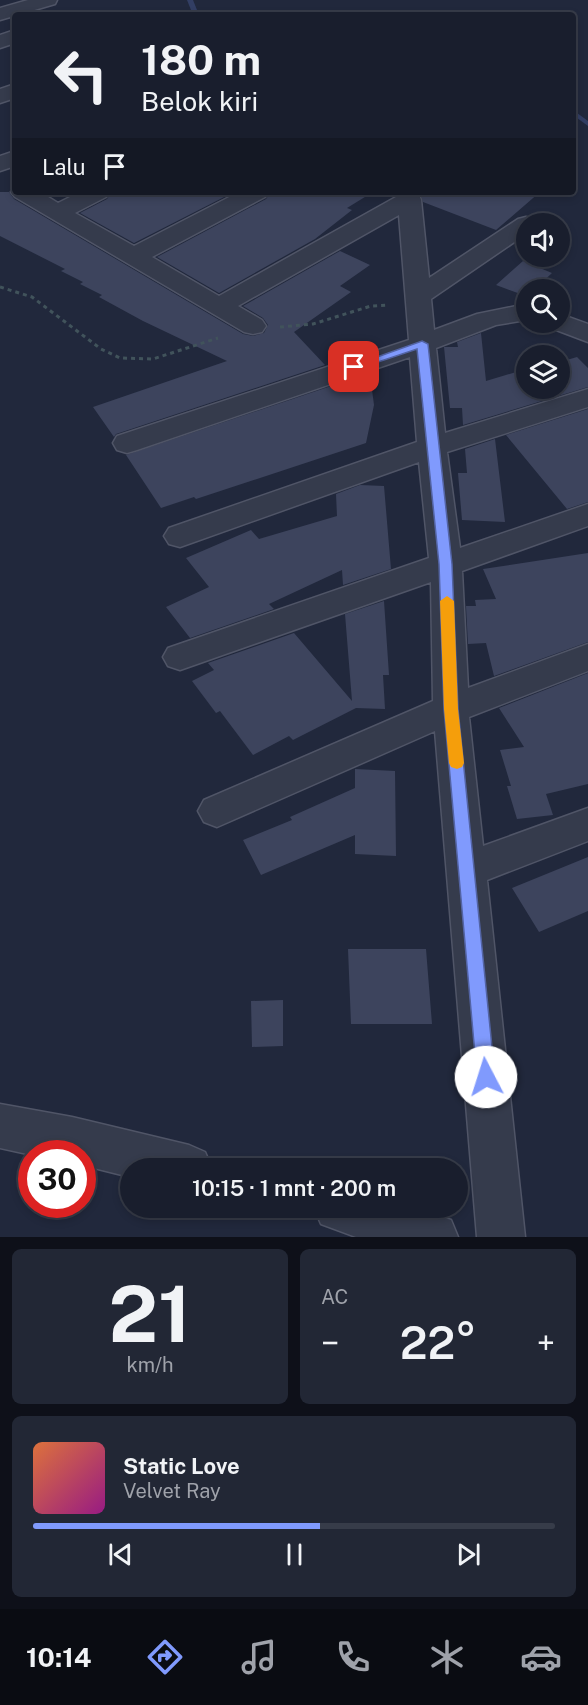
<!DOCTYPE html>
<html lang="id">
<head>
<meta charset="utf-8">
<style>
	body { margin:0; font-family:"Public Sans",sans-serif; background:#222735; color:#f1f3f6; height:100vh; display:flex; flex-direction:column; font-size:22px; white-space:nowrap }
	* { box-sizing:border-box; margin:0 }
	p { font-size:20px; color:#9fa2aa }
	.icon { flex:none; width:33px; height:33px; fill:none; stroke:currentColor; stroke-width:2; stroke-linecap:round; stroke-linejoin:round }
	.map { position:relative; height:1237px; overflow:hidden }
	.drawer { display:flex; flex-direction:column; gap:12px; padding:12px; background:#0e1019; flex:1 }
	.drawer>* { flex:none }
	.hud { position:absolute; left:12px; top:12px; width:564px; height:183px; border-radius:6px; box-shadow:0 3px 9px #0003,0 0 0 2px #373c49; background:#191e2d; color:#f1f3f6; overflow:hidden }
	.fabs { position:absolute; left:516px; top:213px; display:grid; gap:12px }
	.fabs a { display:grid; place-items:center; width:54px; height:54px; border-radius:50%; background:#191e2d; box-shadow:0 3px 9px #0003,0 0 0 2px #373c49; font-size:30px }
	.speed { position:absolute; left:18px; top:1140px; display:flex; gap:12px; font-size:30px; font-weight:700; text-align:center }
	.speed>* { display:grid; place-content:center; width:78px; height:78px; border-radius:50%; background:#191e2d; box-shadow:0 3px 9px #0003,0 0 0 2px #373c49; line-height:1 }
	.speed .limit { border:9px solid #d22; background:#fff; color:#111 }
	.pin { position:absolute; display:grid; place-items:center; width:51px; height:51px; color:#fff; margin:-26px; border-radius:12px; box-shadow:0 3px 9px #0006 }
	.me { position:absolute; width:66px; margin:-33px; rotate:355deg; stroke-linejoin:round; filter:drop-shadow(0 0 4px #0008) }
	.turn { display:flex; align-items:center; gap:21px; height:126px; padding:0 30px; font-size:27px }
	.turn .icon { width:78px; height:78px; stroke-width:2.5 }
	.turn b { display:block; font-size:42px; line-height:51px }
	.then { display:flex; align-items:center; height:57px; padding:0 30px; background:#0003; gap:12px; font-size:22px }
	.big { font-size:45px; font-weight:600; line-height:1.1 }
	.drawer .widget { flex:1; display:flex; flex-direction:column; justify-content:center; gap:9px; min-width:0; padding:0 21px; border-radius:9px; background:#222735 }
	.drawer .dial { align-items:center; gap:0 }
	.dial b { font-size:78px; line-height:1 }
	.song { display:flex; align-items:center; gap:18px }
	.cover { width:72px; height:72px; border-radius:9px; background:linear-gradient(135deg,hsl(20 70% 55%),hsl(310 70% 35%)) }
	.played { height:6px; border-radius:3px; background:linear-gradient(90deg,#809afd 55%,#373c49 55%) }
	.keys { display:flex; justify-content:space-around; direction:ltr }
	.heat { display:flex; justify-content:space-between; align-items:center; font-size:33px; direction:ltr }
	.drawer .tiles { flex:1; display:grid; gap:12px; grid-template-columns:1fr 1fr }
	.widget:last-child { grid-column:span 2 }
	.trip { position:absolute; left:120px; top:1158px; width:348px; height:60px; border-radius:30px; background:#191e2d; box-shadow:0 3px 9px #0003,0 0 0 2px #373c49; font-weight:600; line-height:60px; text-align:center }
	.dock { display:flex; height:96px; justify-content:space-around; align-items:center; background:#0a0c12; color:#9fa2aa }
	.dock .icon { width:42px; height:42px }
	.dock .active { color:#809afd }
	.dock b { font-size:27px; color:#f1f3f6 }
	.map>svg:first-child { display:block }
	.lines { fill:none; stroke-linecap:round; stroke-linejoin:round }
	.stream { fill:#323e63; fill-rule:evenodd }
	.building { fill:#3d445d }
	.minor-casing { stroke:#505567; stroke-width:3 }
	.path { stroke:#41535b; stroke-width:3; stroke-dasharray:4 4; stroke-linecap:butt }
	.minor { fill:#353b4c; fill-rule:evenodd }
	.route { fill:#809afd; stroke:#5364a4; stroke-width:1.5 }
	.slow { fill:#f59e0b }
</style>
</head>
<body>
<div class="map">
<svg width="588" height="1237" viewBox="0 0 588 1237">
	<rect width="100%" height="100%" fill="#21283c"/>
	<g class="lines">
		<!-- stream -->
		<path class="stream" d="M187 0H193L199 15H193Z
			M446 13 452 14 453 15H443Z
			M573 110 588 121V126L573 115Z"/>
	</g>
	<!-- building -->
	<path class="building" d="M0 192H9L14 199 243 334 253 336 264 333 268 325 263 318 243 306 340 251 370 265 340 286 351 292 294 332 325 365 116 434 114 437 93 407 227 361 143 321 99 297 102 295 80 284 83 282 61 271 65 269 0 236Z
		M112 192H234L134 243 80 213 107 199Z
		M271 192H373L347 208 352 210 315 239 219 293 157 257 266 199Z
		M420 192H540L496 230 423 202Z
		M523 261 552 273 534 290H526V296L496 285Z
		M481 333 486 381 526 369V388H560V362L577 357 588 368V387L463 425 462 408H450L444 347H458L457 342Z
		M343 382H371L374 405 366 443 196 499 194 497 161 508 126 455Z
		M588 409V502L567 509 506 435Z
		M495 439 505 522 462 520 458 473H467L465 449Z
		M360 485 384 486 391 569 343 585 342 570 269 604 274 609 190 638 166 607 209 587 186 558 251 530 259 539 337 516 336 494Z
		M588 553V642L494 676 486 643 468 644 466 606H476L475 600 496 599 483 569Z
		M384 601 389 675H383L385 709 356 708 293 740 289 736 253 755 220 711 216 713 192 681 214 670 208 663 294 633 352 701 345 614Z
		M588 673V784L546 794 553 815 517 819 507 786H511L500 750 524 747 499 708Z
		M355 769 395 771 396 856 355 854V835L261 875 243 840 292 820 290 817 355 788Z
		M588 857V911L539 932 512 888Z
		M348 949H426L432 1024H351Z
		M283 1000V1046L252 1047 251 1001Z"/>
	<g class="lines">
		<!-- minor casing -->
		<g class="minor-casing">
			<path id="minor" d="M28 0H57L55 4 0 20V8Z
				M15 30V43L0 48V35Z
				M15 84V98L0 103V89Z
				M15 151V166L0 171V156Z
				M15 187V192H40L58 203 80 192H110L106 197 75 213 134 246 239 192H269L265 197 152 257 219 296 396 197 394 192H418L421 200 429 278 518 219 526 217 534 219 538 224H526V234L431 299 434 330 477 314 526 304V320L496 325 436 348 445 433 588 389V407L447 452 460 548 588 504V526L462 571 468 688 588 644V671L469 717 483 846 588 808V841L487 880 525 1237H477L435 731 217 827 204 822 198 811 204 800 433 701 431 582 180 670 168 666 163 657 168 648 429 558 419 462 180 547 169 544 164 536 169 528 417 442 410 357 137 450 127 453 117 450 113 443 117 436 409 340 399 215 238 306 262 320 266 326 262 332 253 334 244 332 15 197 11 192Z
				M560 314 588 324V342L551 328 547 322H560Z
				M0 1104 72 1117 189 1145 205 1152 212 1168H130V1177L82 1165V1154L32 1155 0 1148Z
				M314 1208H414L451 1220 458 1237H356L321 1224Z"/>
		</g>
		<!-- path -->
		<path class="path" d="M0 287 32 297 101 349 120 358 153 359 218 338
			M280 327 313 324 371 306 389 305"/>
		<!-- minor -->
		<use href="#minor" class="minor"/>
	</g>
	<!-- route -->
	<path class="route" d="M422 341 428 344 452 564 458 709 495 1077 492 1083 486 1086 480 1083 477 1077 444 709 439 564 417 349 354 370 349 367Z"/>
	<!-- slow -->
	<path class="slow" d="M447 596 454 601 458 709 464 763 462 767 457 769 451 767 449 763 444 709 440 601Z"/>
</svg>
<div class="fabs">
<a><svg class="icon" aria-label="sound" viewBox="0 0 24 24"><path d="M4 9h4l5-4v14l-5-4H4zM17 9q2 3 0 6"/></svg></a>
<a><svg class="icon" aria-label="search" viewBox="0 0 24 24"><circle cx="10" cy="10" r="6"/><path d="M15 15l6 6"/></svg></a>
<a><svg class="icon" aria-label="layers" viewBox="0 0 24 24"><path d="M12 4l9 5-9 5-9-5zM3 14l9 5 9-5"/></svg></a>
</div>
<div class="speed"><div class="limit">30</div></div>
<div class="pin" style="left:354px;top:367px;background:#d93025"><svg class="icon" aria-label="arrive" viewBox="0 0 24 24"><path d="M6 21V4h12l-3 4 3 4H6"/></svg></div>
<svg class="me" style="left:486px;top:1077px" viewBox="-20 -20 40 40"><circle r="19" fill="#fff"/><path d="M0-13L10 11 0 6-10 11z" fill="#809afd"/></svg>
<div class="trip">10:15 · 1 mnt · 200 m</div>
<div class="hud">
<div class="turn"><svg class="icon" aria-label="left" viewBox="0 0 24 24"><path d="M17 20v-9H6M10 6l-5 5 5 5"/></svg><div><b>180 m</b>Belok kiri</div></div>
<div class="then">Lalu<svg class="icon" aria-label="arrive" viewBox="0 0 24 24"><path d="M6 21V4h12l-3 4 3 4H6"/></svg></div>
</div>
</div>
<section class="drawer">
<div class="tiles">
<div class="widget dial"><b>21</b><p>km/h</p></div>
<div class="widget"><p>AC</p>
<div class="heat"><a>−</a><b class="big">22°</b><a>+</a></div>
</div>
<div class="widget">
<div class="song"><i class="cover"></i><div><b>Static Love</b><p>Velvet Ray</p></div></div>
<div class="played"></div>
<div class="keys"><svg class="icon" aria-label="previous" viewBox="0 0 24 24"><path d="M18 5L8 12l10 7zM5 5v14"/></svg><svg class="icon" aria-label="pause" viewBox="0 0 24 24"><path d="M8 5v14M16 5v14"/></svg><svg class="icon" aria-label="next" viewBox="0 0 24 24"><path d="M6 5l10 7-10 7zM19 5v14"/></svg></div>
</div>
</div>
</section>
<nav class="dock">
<b>10:14</b>
<svg class="icon active" aria-label="directions" viewBox="0 0 24 24"><path d="M12 3l9 9-9 9-9-9zM9 14v-3h6M13 9l2 2-2 2"/></svg>
<svg class="icon" aria-label="music" viewBox="0 0 24 24"><path d="M9 18V5l10-2v13"/><circle cx="6" cy="18" r="3"/><circle cx="16" cy="16" r="3"/></svg>
<svg class="icon" aria-label="phone" viewBox="0 0 24 24"><path d="M5 4h4l2 5-3 2q2 4 5 5l2-3 5 2v4C11 20 4 13 5 4z"/></svg>
<svg class="icon" aria-label="climate" viewBox="0 0 24 24"><path d="M12 3v18M4 7l16 10M4 17L20 7"/></svg>
<svg class="icon" aria-label="car" viewBox="0 0 24 24"><path d="M5 17H2v-5l4-1 3-4h7l3 4 3 1v5h-3M9 17h6M6 11h13"/><circle cx="7" cy="17" r="2"/><circle cx="17" cy="17" r="2"/></svg>
</nav>
</body>
</html>
